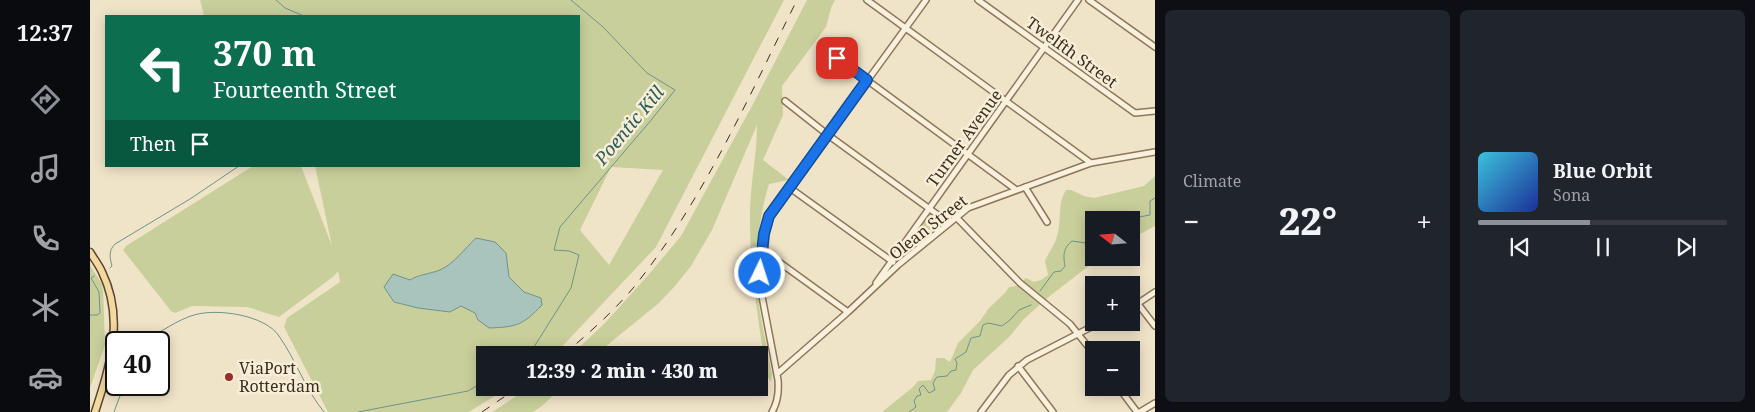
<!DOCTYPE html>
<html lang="en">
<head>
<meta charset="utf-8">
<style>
	body { margin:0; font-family:"Noto Serif",serif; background:#20242c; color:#f1f3f6; height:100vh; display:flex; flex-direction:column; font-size:19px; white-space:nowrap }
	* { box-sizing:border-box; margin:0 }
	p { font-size:16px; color:#9ea1a6 }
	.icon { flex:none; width:28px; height:28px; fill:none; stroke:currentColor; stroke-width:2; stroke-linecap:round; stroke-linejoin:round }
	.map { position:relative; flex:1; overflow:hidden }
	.side { display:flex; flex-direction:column; gap:10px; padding:10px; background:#0d0f14; width:600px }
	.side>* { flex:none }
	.guide { position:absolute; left:15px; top:15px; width:475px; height:152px; border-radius:0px; box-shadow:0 2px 12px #0003; background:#0b6e4f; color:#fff; overflow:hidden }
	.needle { width:32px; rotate:287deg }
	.controls { position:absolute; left:995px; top:211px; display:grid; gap:10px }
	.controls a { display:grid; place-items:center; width:55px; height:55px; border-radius:0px; background:#171b24; box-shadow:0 2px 12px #0003; font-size:25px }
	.speed { position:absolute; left:15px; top:331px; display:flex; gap:10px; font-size:25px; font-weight:700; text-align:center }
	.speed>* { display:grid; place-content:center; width:65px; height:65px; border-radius:50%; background:#171b24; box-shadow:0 2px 12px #0003; line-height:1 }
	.speed .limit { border:2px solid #111; border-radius:8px; background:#fff; color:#111 }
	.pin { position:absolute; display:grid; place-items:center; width:42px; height:42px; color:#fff; margin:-21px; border-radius:10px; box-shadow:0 2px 8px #0006 }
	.me { position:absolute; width:55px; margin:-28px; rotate:4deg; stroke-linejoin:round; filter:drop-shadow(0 0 4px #0008) }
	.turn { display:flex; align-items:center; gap:18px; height:105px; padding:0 25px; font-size:22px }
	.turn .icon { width:65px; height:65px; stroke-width:2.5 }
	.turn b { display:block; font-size:35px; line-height:42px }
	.then { display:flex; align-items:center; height:48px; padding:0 25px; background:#0003; gap:10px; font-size:19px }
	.big { font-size:38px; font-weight:800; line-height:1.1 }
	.side .tile { flex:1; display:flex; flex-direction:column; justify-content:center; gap:8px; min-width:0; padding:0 18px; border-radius:8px; background:#20242c }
	.song { display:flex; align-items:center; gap:15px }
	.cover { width:60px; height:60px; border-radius:8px; background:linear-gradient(135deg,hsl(190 70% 55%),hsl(230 70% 35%)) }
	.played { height:5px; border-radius:2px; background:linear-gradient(90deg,#8c9099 45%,#363941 45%) }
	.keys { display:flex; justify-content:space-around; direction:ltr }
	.heat { display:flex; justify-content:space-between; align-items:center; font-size:28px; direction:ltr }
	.side .tiles { flex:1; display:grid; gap:10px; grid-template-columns:repeat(2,1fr) }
	.trip { position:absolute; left:386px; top:346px; width:292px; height:50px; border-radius:0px; background:#171b24; box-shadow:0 2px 12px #0003; font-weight:800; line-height:50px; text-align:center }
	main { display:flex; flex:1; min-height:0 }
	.tabs { display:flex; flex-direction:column; width:90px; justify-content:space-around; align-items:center; background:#090b0e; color:#9ea1a6 }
	.tabs .icon { width:35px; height:35px }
	.tabs .active { color:#8c9099 }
	.tabs b { font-size:22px; color:#f1f3f6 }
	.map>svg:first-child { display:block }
	.green { fill:#c9cf9b; fill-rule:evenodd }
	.water { fill:#a9c4bc; stroke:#6f938a }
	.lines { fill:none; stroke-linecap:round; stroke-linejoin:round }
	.stream { stroke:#6f938a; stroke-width:1 }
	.minor-casing { stroke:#8d765c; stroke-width:8 }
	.major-casing { stroke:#5b4430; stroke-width:9 }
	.minor { stroke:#faf1dc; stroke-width:5 }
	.major { stroke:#f3d9a0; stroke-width:6 }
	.rail { stroke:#3d2e20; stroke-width:1; stroke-dasharray:9 9; stroke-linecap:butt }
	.route-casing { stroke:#114b97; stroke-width:12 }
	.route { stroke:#1a73e8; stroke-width:9 }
	.poi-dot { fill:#9e2a2b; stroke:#f7eed8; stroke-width:2 }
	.labels { text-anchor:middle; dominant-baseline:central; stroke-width:5; stroke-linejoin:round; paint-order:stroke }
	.street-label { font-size:16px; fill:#3d2e20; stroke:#f7eed8 }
	.poi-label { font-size:16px; fill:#3d2e20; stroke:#f7eed8; text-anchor:start }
	.water-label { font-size:18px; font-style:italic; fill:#2f5d5a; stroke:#f7eed8 }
</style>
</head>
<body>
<main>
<nav class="tabs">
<b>12:37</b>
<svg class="icon active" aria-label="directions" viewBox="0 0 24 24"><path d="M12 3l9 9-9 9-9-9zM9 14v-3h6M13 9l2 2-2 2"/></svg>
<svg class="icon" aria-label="music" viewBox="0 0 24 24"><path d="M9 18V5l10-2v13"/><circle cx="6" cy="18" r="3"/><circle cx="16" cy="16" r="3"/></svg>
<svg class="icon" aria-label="phone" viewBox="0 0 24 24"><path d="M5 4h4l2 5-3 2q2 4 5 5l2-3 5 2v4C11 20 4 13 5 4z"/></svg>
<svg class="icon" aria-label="climate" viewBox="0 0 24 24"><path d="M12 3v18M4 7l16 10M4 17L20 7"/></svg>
<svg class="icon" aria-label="car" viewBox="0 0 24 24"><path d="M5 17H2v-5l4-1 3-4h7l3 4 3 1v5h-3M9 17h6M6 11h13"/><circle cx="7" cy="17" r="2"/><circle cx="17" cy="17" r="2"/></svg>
</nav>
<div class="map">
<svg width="1065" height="412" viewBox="0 0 1065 412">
	<rect width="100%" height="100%" fill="#f0e4c8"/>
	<!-- green -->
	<path class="green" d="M110 0H694L566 247 464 355H395V388H417L379 412H238L194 327 197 318 250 282 248 271 244 276 189 317 157 307 102 306 85 313 81 311 33 250 36 246 163 166H211L242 246 225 166H489V16H114ZM521 167 573 170 519 265 490 230Z
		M717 0H745L741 8 736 27 692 86 693 115 673 160 699 180 679 184C669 217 665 253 667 287 669 316 677 345 682 374L681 382 677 376C668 320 659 266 660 209 661 181 667 153 667 125L622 230 601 266 585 286 569 303 505 355H481L515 323 560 273 591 236 663 104Z
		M1065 176V226L1041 239V220H1004V258H1014L996 268 956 299 934 319 919 337 883 370 871 393 857 412H792L823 387 828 381 841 380 845 371 846 358H854L860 362 868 343 890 321 899 308 915 293 919 287 927 286 936 278 944 282 951 280 958 275 955 261C958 253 965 245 967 236 972 221 967 204 976 190H981L994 196 1004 198 1054 186Z
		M840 213 853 223 810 262H808L805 260Z
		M0 265 13 286 15 345 0 388Z
		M439 388H471L452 406 443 412H402Z"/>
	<!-- water -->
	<path class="water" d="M386 238 405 242 416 253 419 277 434 292 451 298 452 305C433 325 427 327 399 328L388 320 385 313 371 306 360 312 328 308 304 302 294 287 303 274 320 280C330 274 340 274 350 270 365 263 374 249 386 238Z"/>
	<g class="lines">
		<!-- stream -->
		<path class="stream" d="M186 0 195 8 214 16
			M1041 233 1049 217 1060 215V201L1065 198
			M20 268 22 266C20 258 18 251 25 244L100 199 149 166
			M950 291 964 272 971 271 975 266C973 256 973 248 982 241L996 243 1000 246 1004 240
			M0 315H7L10 313 9 292 1 278 4 276
			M54 342 56 340C71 332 87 320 104 315 127 308 175 315 189 336 206 360 215 389 234 412
			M439 355 481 288 489 255 479 251 464 250 470 227 562 119 585 90 557 73 513 27 481 0
			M24 412 34 385
			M268 412 378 391 395 381
			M819 412 826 407 824 401 827 396 831 395 829 389 833 385 839 393 845 390 843 383 847 377 857 376 861 371 866 370 867 363 865 359 876 352 881 338 890 336 893 325 898 323 912 326 920 320 929 310 941 305"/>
		<!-- minor casing -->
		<g class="minor-casing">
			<path id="minor" d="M777 0 1001 163
				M888 0 1045 113 1065 111
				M999 0 1065 47
				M732 47 925 189
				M695 101 738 135 859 223
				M935 187 957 222
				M700 188 803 262
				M866 217 930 283 980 324 1004 354
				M671 249 758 312
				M786 283 988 0
				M1048 304 1065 326
				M1041 308 1065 292
				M928 366 963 412
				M687 374 758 312 808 265 878 208 1001 163 1065 152
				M1029 388 1047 412
				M682 412C688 402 689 392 688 380L670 286C669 262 672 239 679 216L836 0
				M891 412 919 375 937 360 1011 322
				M1050 412 1065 403"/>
		</g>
		<!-- major casing -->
		<g class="major-casing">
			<path id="major" d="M0 252C4 259 9 265 12 272 35 319 20 366 5 412"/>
		</g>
		<!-- minor -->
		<use href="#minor" class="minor"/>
		<!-- major -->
		<use href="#major" class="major"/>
		<!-- rail -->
		<path class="rail" d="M473 355C498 334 523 312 544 287 613 201 658 98 707 0
			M392 412 427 388"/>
	</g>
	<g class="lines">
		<!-- route casing -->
		<g class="route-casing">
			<path id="route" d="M670 273 674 234 679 216 777 80 747 58"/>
		</g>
		<!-- route -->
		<use href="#route" class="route"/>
	</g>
	<!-- markers -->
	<circle class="poi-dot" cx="139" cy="377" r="5"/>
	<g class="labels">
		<!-- street labels -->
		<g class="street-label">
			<text transform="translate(982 52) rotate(36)">Twelfth Street</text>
			<text transform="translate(874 138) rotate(-54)">Turner Avenue</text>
			<text transform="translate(838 227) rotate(-38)">Olean Street</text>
		</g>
		<!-- poi labels -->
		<g class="poi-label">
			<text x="149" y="368">ViaPort<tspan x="149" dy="18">Rotterdam</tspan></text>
		</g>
		<!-- water labels -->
		<g class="water-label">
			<text transform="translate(539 125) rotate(-50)">Poentic Kill</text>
		</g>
	</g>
</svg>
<div class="controls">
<a><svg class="needle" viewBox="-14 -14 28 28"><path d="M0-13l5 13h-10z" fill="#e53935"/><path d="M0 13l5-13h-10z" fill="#9ea1a6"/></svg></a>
<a>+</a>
<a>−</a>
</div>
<div class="speed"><div class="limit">40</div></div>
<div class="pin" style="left:747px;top:58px;background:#d93025"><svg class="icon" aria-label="arrive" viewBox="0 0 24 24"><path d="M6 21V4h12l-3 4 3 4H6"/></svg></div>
<svg class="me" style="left:670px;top:273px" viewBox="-20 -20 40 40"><circle r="17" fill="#1a73e8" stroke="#fff" stroke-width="3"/><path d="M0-11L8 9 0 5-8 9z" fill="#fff"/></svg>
<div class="trip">12:39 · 2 min · 430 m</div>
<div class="guide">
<div class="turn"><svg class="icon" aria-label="left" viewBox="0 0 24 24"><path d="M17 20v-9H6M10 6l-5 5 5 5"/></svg><div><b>370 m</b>Fourteenth Street</div></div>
<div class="then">Then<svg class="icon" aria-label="arrive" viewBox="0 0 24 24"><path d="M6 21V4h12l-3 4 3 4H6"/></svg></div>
</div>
</div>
<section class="side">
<div class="tiles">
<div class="tile"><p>Climate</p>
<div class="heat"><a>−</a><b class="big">22°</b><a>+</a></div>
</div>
<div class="tile">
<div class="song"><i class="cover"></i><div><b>Blue Orbit</b><p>Sona</p></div></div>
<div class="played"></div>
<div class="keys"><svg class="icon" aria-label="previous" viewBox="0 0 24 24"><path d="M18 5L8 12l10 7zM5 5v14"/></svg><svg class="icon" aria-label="pause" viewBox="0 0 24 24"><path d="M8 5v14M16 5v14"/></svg><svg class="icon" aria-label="next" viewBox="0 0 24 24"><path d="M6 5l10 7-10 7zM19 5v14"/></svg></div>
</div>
</div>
</section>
</main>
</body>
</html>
